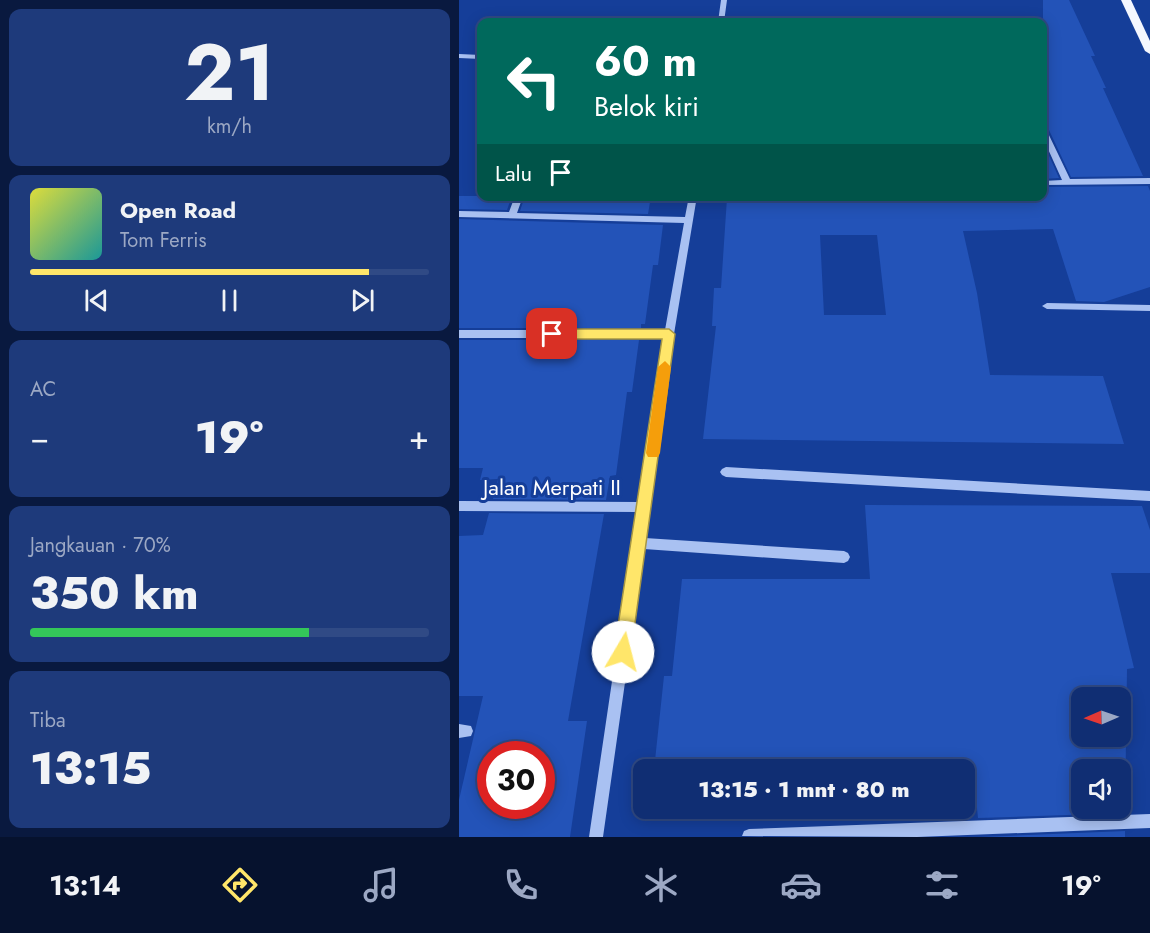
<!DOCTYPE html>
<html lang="id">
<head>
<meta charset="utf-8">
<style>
	body { margin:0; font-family:Jost,sans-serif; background:#1e3a7b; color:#f1f3f6; height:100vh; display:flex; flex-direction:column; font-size:22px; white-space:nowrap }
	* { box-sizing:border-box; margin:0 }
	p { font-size:20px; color:#9ca8c4 }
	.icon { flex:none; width:33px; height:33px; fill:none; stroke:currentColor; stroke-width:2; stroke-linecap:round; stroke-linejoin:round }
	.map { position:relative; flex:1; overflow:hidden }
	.sheet { display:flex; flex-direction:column; gap:9px; padding:9px; background:#09193f; width:459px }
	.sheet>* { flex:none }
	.banner { position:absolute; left:18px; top:18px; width:570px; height:183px; border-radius:12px; box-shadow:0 3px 15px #0003,0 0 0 2px #304a85; background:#00695c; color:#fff; overflow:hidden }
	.needle { width:39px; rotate:268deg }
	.controls { position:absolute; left:612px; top:687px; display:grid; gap:12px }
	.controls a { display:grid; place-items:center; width:60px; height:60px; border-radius:12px; background:#102e73; box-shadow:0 3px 15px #0003,0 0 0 2px #304a85; font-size:30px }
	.speed { position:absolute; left:18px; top:741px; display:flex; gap:12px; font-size:30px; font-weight:700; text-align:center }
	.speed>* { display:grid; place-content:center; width:78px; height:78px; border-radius:50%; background:#102e73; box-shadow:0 3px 15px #0003,0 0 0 2px #304a85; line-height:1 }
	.speed .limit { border:9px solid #d22; background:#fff; color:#111 }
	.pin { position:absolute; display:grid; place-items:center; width:51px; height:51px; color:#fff; margin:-26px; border-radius:12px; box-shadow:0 3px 9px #0006 }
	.me { position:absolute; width:66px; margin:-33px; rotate:8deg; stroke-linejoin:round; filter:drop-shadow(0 0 4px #0008) }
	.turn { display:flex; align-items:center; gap:21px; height:126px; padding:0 18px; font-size:27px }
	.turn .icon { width:78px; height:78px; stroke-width:2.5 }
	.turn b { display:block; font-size:42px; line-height:51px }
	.then { display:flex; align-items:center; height:57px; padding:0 18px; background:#0003; gap:12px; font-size:22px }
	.big { font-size:45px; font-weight:800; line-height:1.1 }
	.sheet .card { flex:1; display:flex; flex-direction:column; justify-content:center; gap:9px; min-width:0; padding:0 21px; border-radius:12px; background:#1e3a7b }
	.sheet .dial { align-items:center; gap:0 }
	.dial b { font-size:78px; line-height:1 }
	.song { display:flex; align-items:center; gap:18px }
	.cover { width:72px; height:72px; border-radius:9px; background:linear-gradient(135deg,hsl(60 70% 55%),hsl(180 70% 35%)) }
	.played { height:6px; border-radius:3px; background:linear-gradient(90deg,#ffe66a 85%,#304a85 85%) }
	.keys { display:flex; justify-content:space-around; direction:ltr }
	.heat { display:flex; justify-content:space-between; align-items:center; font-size:33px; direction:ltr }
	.charge { height:9px; border-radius:4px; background:linear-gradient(90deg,#34c759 70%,#304a85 0) }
	.trip { position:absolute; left:174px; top:759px; width:342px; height:60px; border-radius:12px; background:#102e73; box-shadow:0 3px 15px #0003,0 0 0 2px #304a85; font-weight:800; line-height:60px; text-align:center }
	.tab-bar { display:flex; height:96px; justify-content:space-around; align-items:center; background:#06122e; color:#9ca8c4 }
	.tab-bar .icon { width:42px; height:42px }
	.tab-bar .on { color:#ffe66a }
	.tab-bar b { font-size:27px; color:#f1f3f6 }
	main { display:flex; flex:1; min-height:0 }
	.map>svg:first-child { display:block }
	.building { fill:#2353b8; fill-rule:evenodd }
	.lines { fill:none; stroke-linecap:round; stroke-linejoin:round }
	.minor { fill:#a9c1f2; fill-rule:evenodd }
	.major { fill:#f4f7ff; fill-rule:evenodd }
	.route { fill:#ffe66a; stroke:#a69645; stroke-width:1.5 }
	.slow { fill:#f59e0b }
	.labels { text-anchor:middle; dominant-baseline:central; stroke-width:6; stroke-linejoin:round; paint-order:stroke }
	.street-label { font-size:22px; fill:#fff; stroke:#153e99 }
</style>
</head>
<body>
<main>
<section class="sheet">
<div class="card dial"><b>21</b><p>km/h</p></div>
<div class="card">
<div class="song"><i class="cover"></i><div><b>Open Road</b><p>Tom Ferris</p></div></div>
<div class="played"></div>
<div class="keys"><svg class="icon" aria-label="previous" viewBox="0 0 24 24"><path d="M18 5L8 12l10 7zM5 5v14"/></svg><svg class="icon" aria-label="pause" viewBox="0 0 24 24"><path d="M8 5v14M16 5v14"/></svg><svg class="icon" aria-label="next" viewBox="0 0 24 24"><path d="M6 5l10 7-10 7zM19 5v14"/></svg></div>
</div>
<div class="card"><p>AC</p>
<div class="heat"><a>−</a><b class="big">19°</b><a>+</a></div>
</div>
<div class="card"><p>Jangkauan · 70%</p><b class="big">350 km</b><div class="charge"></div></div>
<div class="card"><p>Tiba</p><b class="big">13:15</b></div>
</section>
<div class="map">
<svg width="691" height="837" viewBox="0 0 691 837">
	<rect width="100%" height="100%" fill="#153e99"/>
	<!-- building -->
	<path class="building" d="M584 0H610L636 56H632L647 88H644L684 176 612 177 590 130 584 127Z
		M584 142 600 178 584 179Z
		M689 186 691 191V287L645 302 617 301 594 229 504 231 518 293 531 375 644 376 665 444 244 439 257 326H253L255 288H262L268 198 584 196V187ZM361 235H418L427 315H365Z
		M0 196H53L48 210 0 209Z
		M66 196H192L189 214 61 211Z
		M0 219 204 225 199 265H194L186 324H182V328H0Z
		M0 340H180L173 392H168L157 475 151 476 147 500 34 499 39 479 21 480 24 468H0Z
		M406 505 683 506 691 530V573H652L675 668 668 669 666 813 519 818 514 770H195L205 676H213L223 579H411ZM622 698H662V736H622ZM622 770H662V808H622Z
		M30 513 145 514 109 721H128L111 837H0V800L24 696H0V536L24 535ZM32 754H82V806H32Z
		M666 831V837H522Z"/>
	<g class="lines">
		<!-- minor -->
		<path class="minor" d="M262 0H268L265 22H259Z
			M542 17 551 22H343L346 20Z
			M0 54 22 55V59L0 58Z
			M584 129 588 131 611 179 691 178V184L584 185V181L603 180 584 138Z
			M56 196H64L58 213 226 217 230 196H238L215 334 186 538 385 551 389 553 391 557 389 561 385 563 185 549 144 837H130L178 512 0 511V501L180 502 205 338H0V330H206L225 223 0 217V211L50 212Z
			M588 303 691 305V311L588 309 583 306Z
			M267 467 691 491V501L267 477 263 475 261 472 263 469Z
			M0 724 12 726 14 731 12 736 0 738Z
			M691 814V828L458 837 283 836 285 831 290 829Z"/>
		<!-- major -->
		<path class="major" d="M662 0H672L691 41V54L686 51Z"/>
	</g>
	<!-- route -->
	<path class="route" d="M93 329H210L216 334 172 652 170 658 164 660 158 658 155 652 203 339H93L87 334Z"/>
	<!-- slow -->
	<path class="slow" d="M206 361 212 367 201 453 199 457H189L187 453 199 367Z"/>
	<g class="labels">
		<!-- street labels -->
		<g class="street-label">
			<text x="93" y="487">Jalan Merpati II</text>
		</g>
	</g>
</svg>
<div class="controls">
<a><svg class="needle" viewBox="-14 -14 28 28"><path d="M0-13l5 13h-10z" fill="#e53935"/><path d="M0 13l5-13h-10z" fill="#9ca8c4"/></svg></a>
<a><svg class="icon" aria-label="sound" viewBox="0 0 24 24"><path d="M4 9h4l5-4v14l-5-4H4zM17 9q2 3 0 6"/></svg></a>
</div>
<div class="speed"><div class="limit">30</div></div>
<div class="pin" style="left:93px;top:334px;background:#d93025"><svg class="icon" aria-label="arrive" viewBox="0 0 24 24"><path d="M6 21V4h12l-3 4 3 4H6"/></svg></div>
<svg class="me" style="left:164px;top:652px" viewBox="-20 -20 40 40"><circle r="19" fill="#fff"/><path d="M0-13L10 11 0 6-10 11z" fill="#ffe66a"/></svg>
<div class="trip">13:15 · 1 mnt · 80 m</div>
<div class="banner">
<div class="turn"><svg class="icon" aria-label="left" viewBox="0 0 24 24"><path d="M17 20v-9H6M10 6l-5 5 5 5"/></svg><div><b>60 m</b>Belok kiri</div></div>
<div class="then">Lalu<svg class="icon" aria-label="arrive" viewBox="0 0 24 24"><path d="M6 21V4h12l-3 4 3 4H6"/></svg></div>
</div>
</div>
</main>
<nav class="tab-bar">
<b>13:14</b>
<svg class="icon on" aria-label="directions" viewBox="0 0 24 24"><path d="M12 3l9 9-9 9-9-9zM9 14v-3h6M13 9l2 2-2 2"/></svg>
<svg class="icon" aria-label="music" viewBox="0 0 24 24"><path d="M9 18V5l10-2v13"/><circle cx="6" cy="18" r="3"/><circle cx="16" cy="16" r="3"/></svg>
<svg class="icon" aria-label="phone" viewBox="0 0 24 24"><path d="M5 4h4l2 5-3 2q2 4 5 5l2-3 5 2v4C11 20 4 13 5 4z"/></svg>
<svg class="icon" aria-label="climate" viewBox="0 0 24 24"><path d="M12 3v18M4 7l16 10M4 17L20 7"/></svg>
<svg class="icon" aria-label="car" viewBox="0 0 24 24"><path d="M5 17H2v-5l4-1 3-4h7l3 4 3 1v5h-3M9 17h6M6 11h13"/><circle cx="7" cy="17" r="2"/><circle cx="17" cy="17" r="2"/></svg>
<svg class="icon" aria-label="filters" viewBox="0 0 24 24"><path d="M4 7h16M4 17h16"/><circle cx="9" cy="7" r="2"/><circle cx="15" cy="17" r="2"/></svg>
<b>19°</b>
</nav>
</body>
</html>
